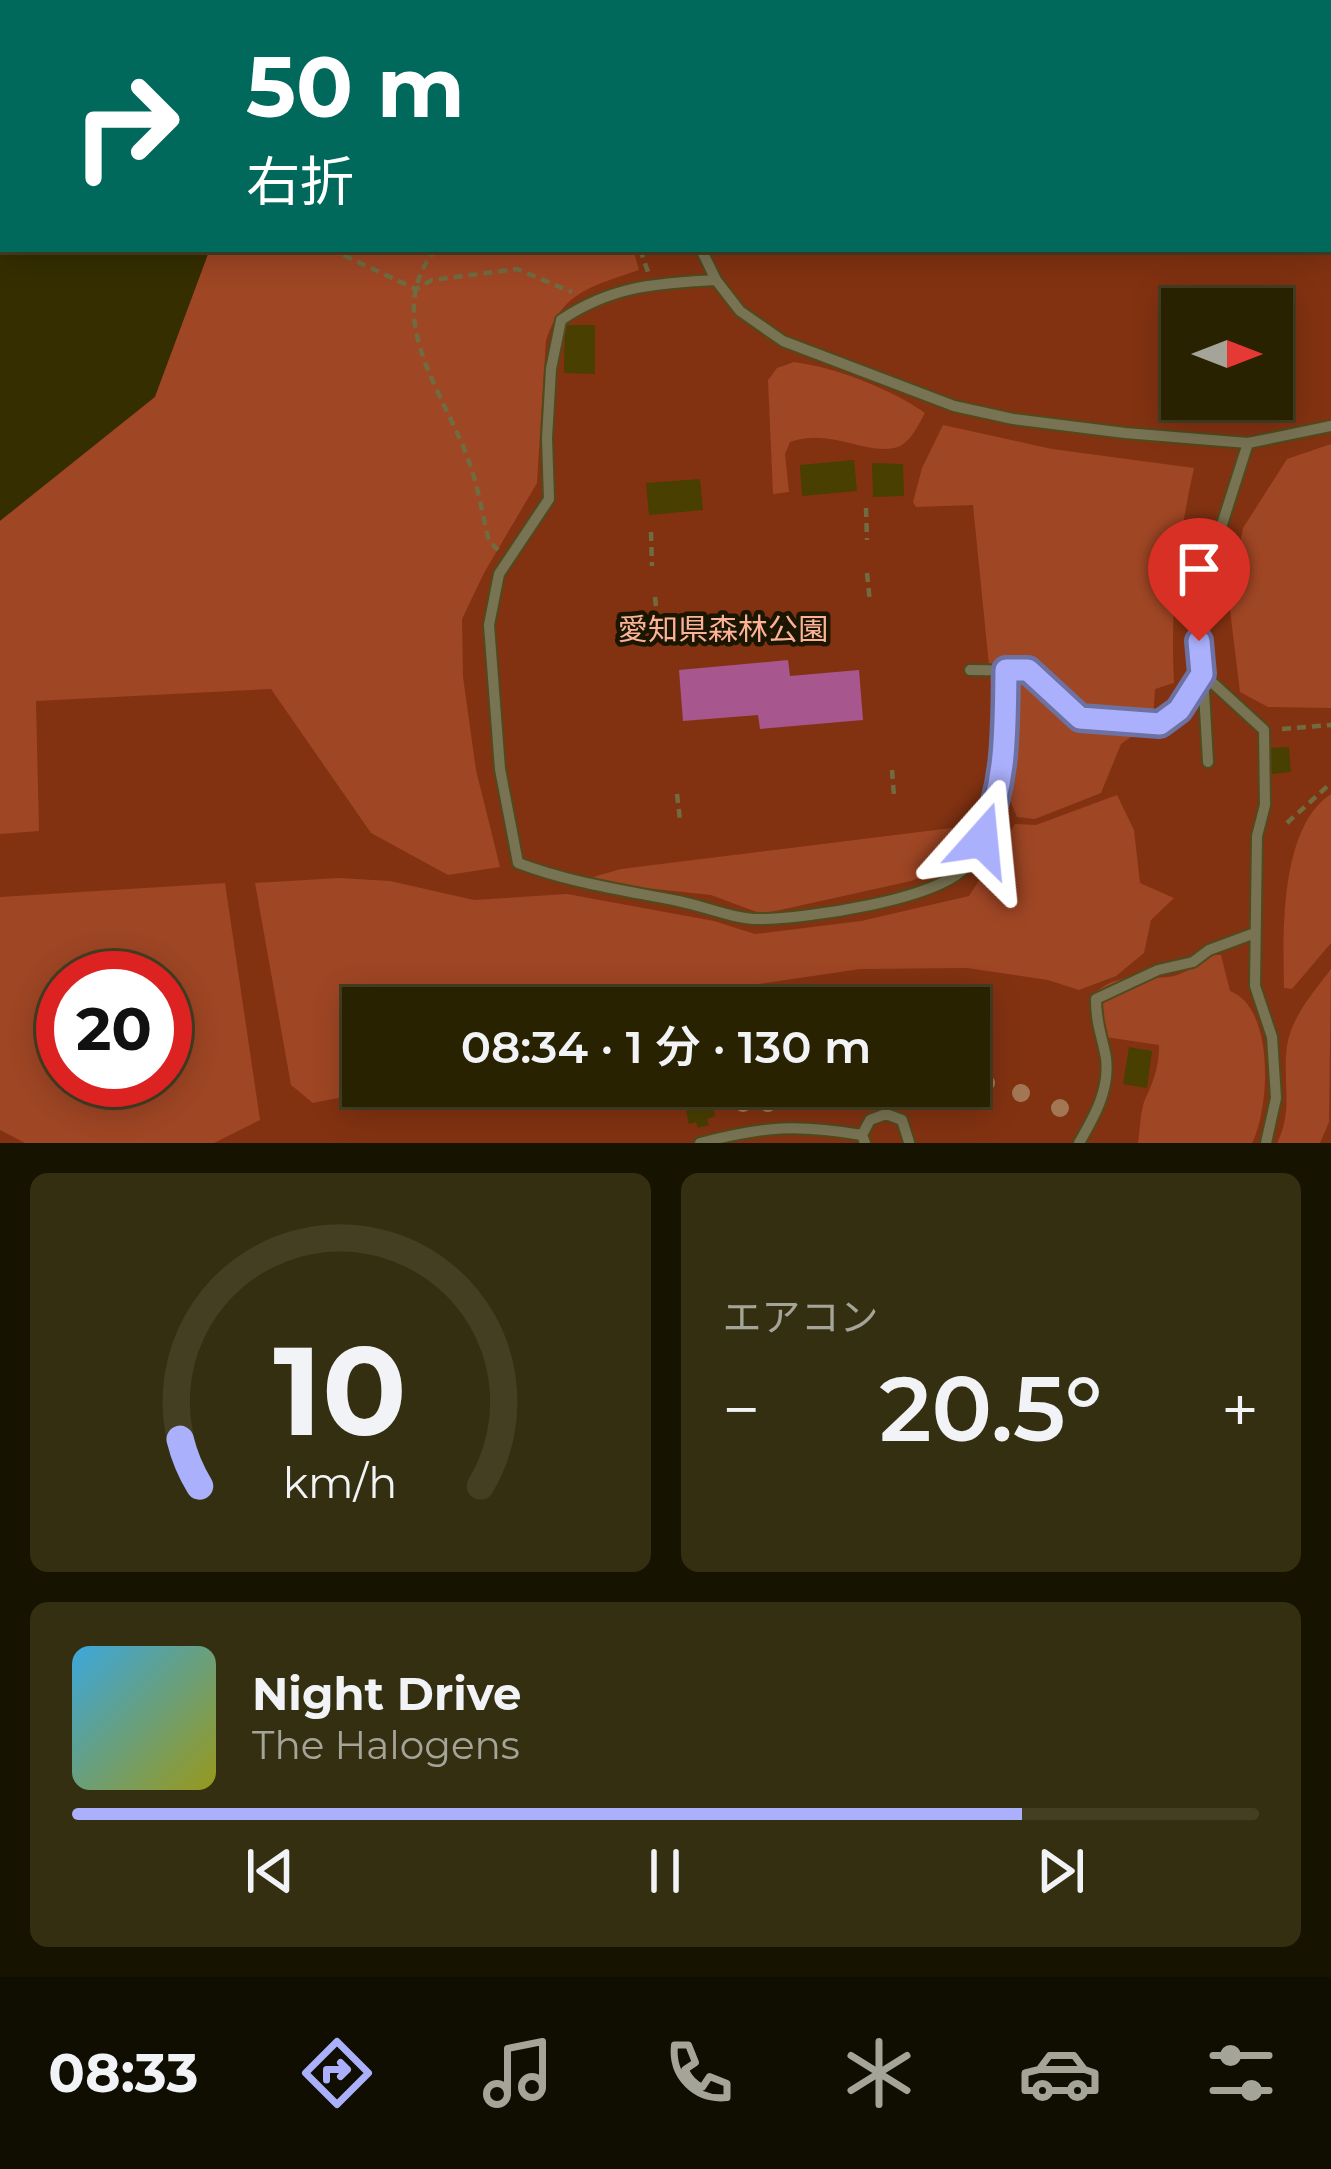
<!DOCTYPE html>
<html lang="ja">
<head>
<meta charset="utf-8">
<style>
	body { margin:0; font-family:Montserrat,"Noto Sans JP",sans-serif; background:#342f10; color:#f1f3f6; height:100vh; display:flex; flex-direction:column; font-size:45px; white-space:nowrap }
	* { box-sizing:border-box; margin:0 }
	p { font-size:39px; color:#a5a499 }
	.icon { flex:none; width:66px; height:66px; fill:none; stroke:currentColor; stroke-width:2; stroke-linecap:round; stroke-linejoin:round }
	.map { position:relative; height:1143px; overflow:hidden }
	.panel { display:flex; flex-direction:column; gap:30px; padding:30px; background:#161301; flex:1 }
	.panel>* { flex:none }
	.banner { position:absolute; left:0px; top:0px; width:1332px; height:252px; box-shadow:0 6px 30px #0003,0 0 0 3px #443f23; background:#00695c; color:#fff; overflow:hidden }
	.needle { width:78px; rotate:90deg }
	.fabs { position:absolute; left:1161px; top:288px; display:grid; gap:24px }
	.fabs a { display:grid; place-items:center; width:132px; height:132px; border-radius:0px; background:#282201; box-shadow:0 6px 30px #0003,0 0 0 3px #443f23; font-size:60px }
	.speed { position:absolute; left:36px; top:951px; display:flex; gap:24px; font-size:60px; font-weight:700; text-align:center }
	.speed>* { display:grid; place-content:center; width:156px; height:156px; border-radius:50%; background:#282201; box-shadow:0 6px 30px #0003,0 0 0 3px #443f23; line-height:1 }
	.speed .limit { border:18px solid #d22; background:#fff; color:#111 }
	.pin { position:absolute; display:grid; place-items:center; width:102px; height:102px; color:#fff; margin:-123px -51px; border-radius:50% 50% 50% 0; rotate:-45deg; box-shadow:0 0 12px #0007 }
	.pin .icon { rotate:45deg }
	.me { position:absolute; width:132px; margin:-66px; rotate:18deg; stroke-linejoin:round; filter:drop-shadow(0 0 9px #0008) }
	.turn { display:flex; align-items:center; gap:42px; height:252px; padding:0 48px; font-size:54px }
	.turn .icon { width:156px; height:156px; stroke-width:2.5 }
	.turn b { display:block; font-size:84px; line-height:102px }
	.big { font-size:90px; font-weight:600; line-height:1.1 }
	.panel .widget { flex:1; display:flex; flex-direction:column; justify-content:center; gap:18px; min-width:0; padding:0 42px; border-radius:18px; background:#342f10 }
	.panel .dial { align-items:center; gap:0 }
	.dial svg { height:312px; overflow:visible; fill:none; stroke:#443f23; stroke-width:7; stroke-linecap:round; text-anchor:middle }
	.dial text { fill:#f1f3f6; stroke:none }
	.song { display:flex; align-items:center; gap:36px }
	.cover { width:144px; height:144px; border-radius:18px; background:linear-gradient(135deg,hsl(200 70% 55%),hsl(60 70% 35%)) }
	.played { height:12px; border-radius:6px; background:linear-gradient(90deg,#aab0fb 80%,#443f23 80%) }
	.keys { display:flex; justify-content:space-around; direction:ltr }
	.heat { display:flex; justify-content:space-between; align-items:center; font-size:66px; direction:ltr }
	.panel .tiles { flex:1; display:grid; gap:30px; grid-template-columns:1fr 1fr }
	.widget:last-child { grid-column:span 2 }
	.trip { position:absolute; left:342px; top:987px; width:648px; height:120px; border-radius:0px; background:#282201; box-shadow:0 6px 30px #0003,0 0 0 3px #443f23; font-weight:600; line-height:120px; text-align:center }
	.dock { display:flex; height:192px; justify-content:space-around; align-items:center; background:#100e00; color:#a5a499 }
	.dock .icon { width:84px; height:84px }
	.dock .on { color:#aab0fb }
	.dock b { font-size:54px; color:#f1f3f6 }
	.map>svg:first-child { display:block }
	.green { fill:#823211; fill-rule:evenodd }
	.forest { fill:#9f4624; fill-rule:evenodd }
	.water { fill:#a7568e }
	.building { fill:#493f00 }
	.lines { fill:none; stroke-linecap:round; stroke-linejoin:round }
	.lane-casing { stroke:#514a1e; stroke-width:14 }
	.path { stroke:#716b40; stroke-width:4.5; stroke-dasharray:9 6; stroke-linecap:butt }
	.lane { stroke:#787353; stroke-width:10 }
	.tree { fill:#a37754 }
	.route-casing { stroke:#6e72a3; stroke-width:30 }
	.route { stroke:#aab0fb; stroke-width:21 }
	.labels { text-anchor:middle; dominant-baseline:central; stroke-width:9; stroke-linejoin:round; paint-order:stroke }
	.park-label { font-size:30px; fill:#fdb298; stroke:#1a1600 }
</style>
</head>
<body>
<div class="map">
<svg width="1331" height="1143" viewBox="0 0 1331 1143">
	<rect width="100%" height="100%" fill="#352e01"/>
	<!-- green -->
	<path class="green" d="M278 0H1331V1143H0V521L155 397 210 249H1329V3H277ZM1182 309H1272V399H1182ZM63 978H165V1080H63ZM363 1008H969V1086H363Z"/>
	<!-- forest -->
	<path class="forest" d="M210 249H633L639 270C594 286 563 290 546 340L537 483 484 573 462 619 463 677 476 770 500 867 448 875 371 833 271 689 36 701 39 831 0 834V521L155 397Z
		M794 362C835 367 891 389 925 413 918 425 910 445 894 448 862 454 830 428 790 442L785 454 789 492 773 494 768 380 777 368Z
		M943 425 1052 449 1194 468C1178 539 1170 610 1174 683L1155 689 1153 721 1121 744 1101 793 1035 819 1017 817 1000 776 973 505 916 507 913 502 922 468Z
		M1331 444V708L1268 707 1240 692 1229 602 1243 528 1287 459Z
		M1331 794V943L1292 989 1284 988C1283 932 1280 827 1331 794Z
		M1117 795 1134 830 1140 883 1174 898 1151 920 1144 953 1116 976 1079 990 1048 980 967 968 860 969 597 1008H363V1086H397L313 1103 291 1085 255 883 339 878 390 881 474 900 567 894 714 921 755 934 861 921 969 896 1015 824 1036 825Z
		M976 825 952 865 911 881 762 914 711 895 617 885 593 877 621 869Z
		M225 883 260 1120 214 1143H25L0 1130V897ZM63 978H165V1080H63Z
		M1214 955H1221L1230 991C1275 1008 1270 1108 1252 1143H1138C1140 1131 1140 1114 1144 1102 1153 1082 1159 1069 1159 1045L1105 1037 1094 995C1115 971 1141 980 1169 977 1185 975 1199 962 1214 955Z
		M1331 969 1329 1122 1320 1143H1277C1294 1110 1282 1080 1287 1046 1291 1017 1314 992 1331 969Z"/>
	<!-- water -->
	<path class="water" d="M788 660 790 676 859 670 863 720 760 729 758 715 683 721 679 670Z"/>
	<!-- building -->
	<path class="building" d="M565 325H595V374L564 373Z
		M854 460 857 491 802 496 800 465Z
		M872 463 903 464 904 496 873 497Z
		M700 479 703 510 649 515 646 483Z
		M1289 747 1291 772 1272 774 1269 748Z
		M1129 1047 1152 1051 1147 1088 1123 1084Z
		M702 1099 704 1106 712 1104 715 1116 707 1119 709 1125 698 1128 696 1122 689 1124 686 1111 693 1109 691 1103Z"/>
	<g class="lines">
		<!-- lane casing -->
		<g class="lane-casing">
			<path id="lane" d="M692 3 694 0
				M701 249 716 280 740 311 783 341 954 406 1013 419 1125 433 1248 443 1331 426
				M716 280C657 283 611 286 561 320L551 369 547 438 549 499 499 574 489 625 500 769 518 863C571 883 623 890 678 901 704 906 733 919 759 919 803 919 942 900 968 864 1010 807 1005 737 1006 670
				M1248 443 1195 609 1203 674 1264 730 1265 805 1257 836 1255 986 1272 1037 1276 1098 1266 1143
				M970 670 1029 671 1080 718 1160 724 1179 710 1203 674
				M1203 674 1208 762
				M862 1135 870 1120 886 1114 902 1120 909 1142
				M700 1143C764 1126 797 1124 862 1135L865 1143
				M1079 1143C1094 1117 1110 1090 1106 1058 1102 1035 1096 1025 1096 999L1158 970 1193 962 1209 950 1255 933"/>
		</g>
		<!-- path -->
		<path class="path" d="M289 3 290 0
			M547 3 549 0
			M330 249 416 289 432 280 517 269 572 292
			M436 249C380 316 445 394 468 459 478 485 482 514 489 541L498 550
			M640 249 648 272
			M866 508 867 540
			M651 532 652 566
			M867 573 870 603
			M655 597 658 625
			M1282 729 1331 725
			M892 770 894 796
			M677 794 680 820
			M1287 823 1331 783"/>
		<!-- lane -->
		<use href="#lane" class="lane"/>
	</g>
	<!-- trees -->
	<g class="tree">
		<circle cx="986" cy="1083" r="9"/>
		<circle cx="1021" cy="1093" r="9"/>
		<circle cx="743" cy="1103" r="9"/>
		<circle cx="768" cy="1103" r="9"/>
		<circle cx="1060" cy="1108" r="9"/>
	</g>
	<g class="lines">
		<!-- route casing -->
		<g class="route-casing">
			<path id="route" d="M982 840C1007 782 1005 731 1006 670H1028L1080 718 1160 724 1179 710 1202 674 1199 641"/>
		</g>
		<!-- route -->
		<use href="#route" class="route"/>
	</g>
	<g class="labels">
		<!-- park labels -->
		<g class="park-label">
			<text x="723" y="629">愛知県森林公園</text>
		</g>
	</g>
</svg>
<div class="fabs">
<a><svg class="needle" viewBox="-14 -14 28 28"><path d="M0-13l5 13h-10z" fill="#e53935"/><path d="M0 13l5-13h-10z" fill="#a5a499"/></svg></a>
</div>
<div class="speed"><div class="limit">20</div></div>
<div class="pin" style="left:1199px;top:641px;background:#d93025"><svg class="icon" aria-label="arrive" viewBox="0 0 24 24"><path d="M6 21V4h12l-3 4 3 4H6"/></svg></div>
<svg class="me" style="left:982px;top:840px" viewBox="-20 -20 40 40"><path d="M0-17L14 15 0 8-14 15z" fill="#aab0fb" stroke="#fff" stroke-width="4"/></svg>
<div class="trip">08:34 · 1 分 · 130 m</div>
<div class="banner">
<div class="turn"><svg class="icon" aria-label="right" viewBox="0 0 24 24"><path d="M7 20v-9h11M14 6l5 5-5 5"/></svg><div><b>50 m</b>右折</div></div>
</div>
</div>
<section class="panel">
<div class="tiles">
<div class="widget dial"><svg viewBox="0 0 100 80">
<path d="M14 69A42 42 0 1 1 86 69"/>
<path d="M14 69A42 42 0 0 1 9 57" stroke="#aab0fb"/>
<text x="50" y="56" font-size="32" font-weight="700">10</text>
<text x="50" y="72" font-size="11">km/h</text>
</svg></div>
<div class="widget"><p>エアコン</p>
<div class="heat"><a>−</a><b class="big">20.5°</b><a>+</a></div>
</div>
<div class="widget">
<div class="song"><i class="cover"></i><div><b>Night Drive</b><p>The Halogens</p></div></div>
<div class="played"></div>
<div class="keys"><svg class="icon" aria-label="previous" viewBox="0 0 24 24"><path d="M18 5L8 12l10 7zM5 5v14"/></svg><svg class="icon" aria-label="pause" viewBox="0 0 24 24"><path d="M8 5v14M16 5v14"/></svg><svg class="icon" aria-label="next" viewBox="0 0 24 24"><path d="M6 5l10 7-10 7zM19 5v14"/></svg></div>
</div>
</div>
</section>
<nav class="dock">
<b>08:33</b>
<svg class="icon on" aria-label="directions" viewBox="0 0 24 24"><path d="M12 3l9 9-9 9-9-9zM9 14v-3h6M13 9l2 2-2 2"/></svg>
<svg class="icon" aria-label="music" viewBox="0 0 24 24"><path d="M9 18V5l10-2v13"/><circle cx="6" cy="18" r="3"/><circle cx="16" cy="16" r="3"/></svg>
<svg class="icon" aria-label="phone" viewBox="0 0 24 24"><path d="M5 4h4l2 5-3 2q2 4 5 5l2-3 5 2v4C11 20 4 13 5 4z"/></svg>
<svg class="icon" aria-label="climate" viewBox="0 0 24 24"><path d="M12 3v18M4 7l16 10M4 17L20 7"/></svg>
<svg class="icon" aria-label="car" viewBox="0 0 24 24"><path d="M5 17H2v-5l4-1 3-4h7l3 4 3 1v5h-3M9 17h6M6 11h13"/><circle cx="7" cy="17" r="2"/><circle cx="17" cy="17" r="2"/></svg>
<svg class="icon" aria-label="filters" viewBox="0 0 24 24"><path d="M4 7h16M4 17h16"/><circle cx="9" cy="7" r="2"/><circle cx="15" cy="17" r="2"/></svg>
</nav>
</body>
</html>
